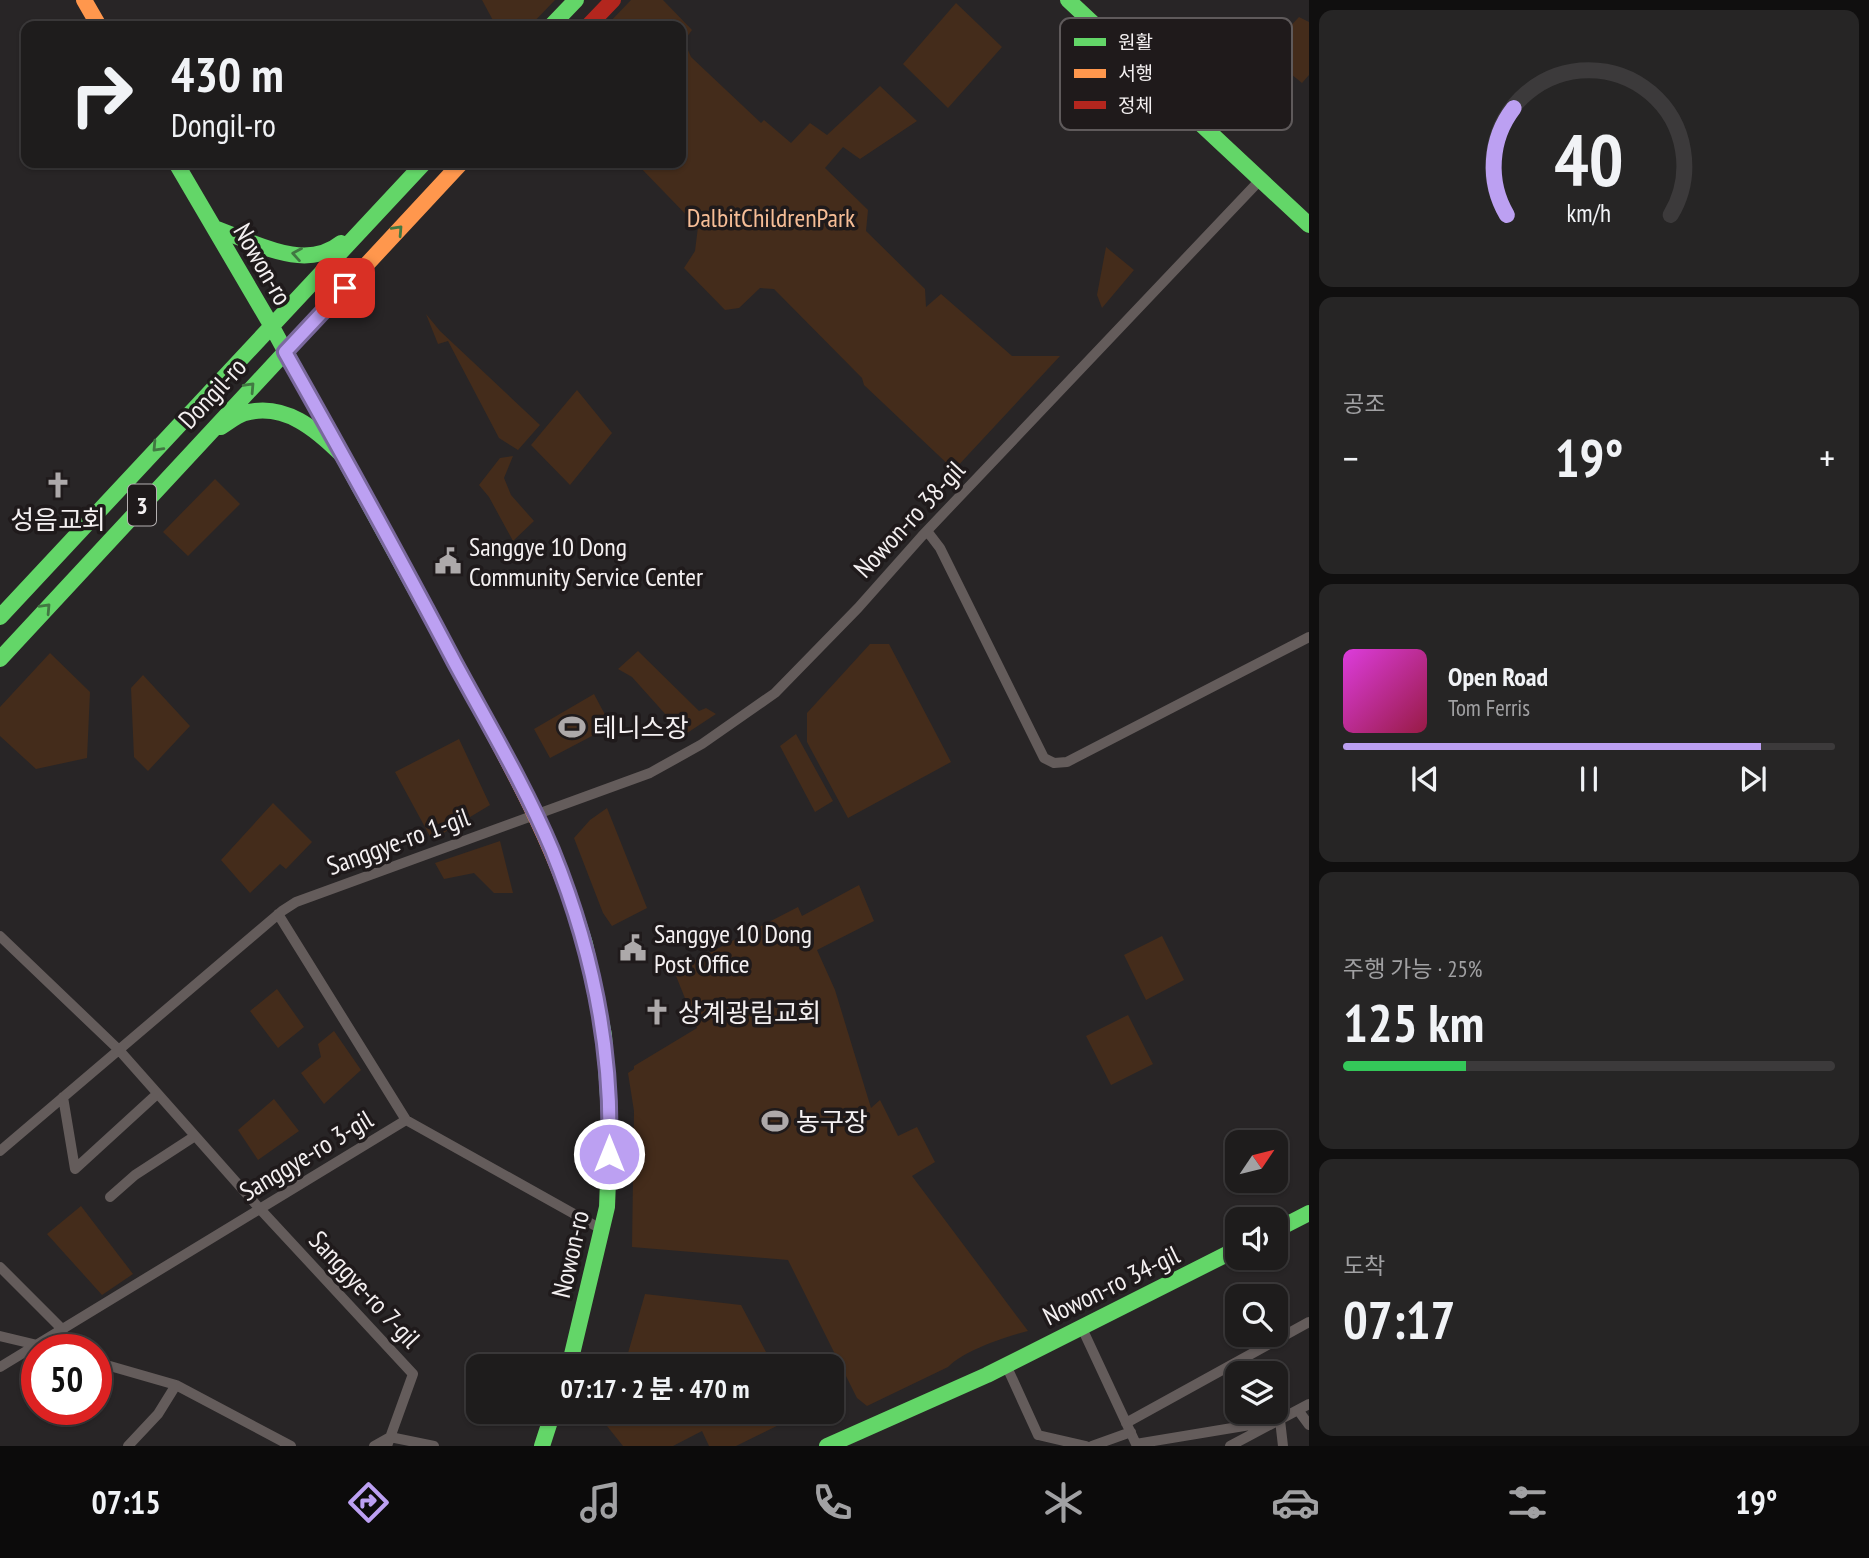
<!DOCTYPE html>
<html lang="ko">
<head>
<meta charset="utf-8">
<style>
	body { margin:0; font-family:"PT Sans Narrow","Noto Sans KR",sans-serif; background:#262525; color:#f1f3f6; height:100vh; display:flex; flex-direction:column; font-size:26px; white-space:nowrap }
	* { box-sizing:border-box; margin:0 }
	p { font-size:23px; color:#a1a1a3 }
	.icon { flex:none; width:38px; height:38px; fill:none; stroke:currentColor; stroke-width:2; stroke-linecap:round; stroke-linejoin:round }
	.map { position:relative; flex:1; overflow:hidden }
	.drawer { display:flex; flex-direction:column; gap:10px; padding:10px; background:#100f0f; width:560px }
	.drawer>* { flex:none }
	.banner { position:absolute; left:21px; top:21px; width:665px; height:147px; border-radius:14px; box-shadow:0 2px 5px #0004,0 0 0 2px #3c3a3b; background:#1e1c1c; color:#f1f3f6; overflow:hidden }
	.needle { width:46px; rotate:55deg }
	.fabs { position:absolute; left:1225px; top:1130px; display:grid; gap:14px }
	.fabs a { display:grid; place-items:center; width:63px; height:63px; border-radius:14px; background:#1e1c1c; box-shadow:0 2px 5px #0004,0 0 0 2px #3c3a3b; font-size:35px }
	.speed { position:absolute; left:21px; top:1334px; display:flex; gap:14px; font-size:35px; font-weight:700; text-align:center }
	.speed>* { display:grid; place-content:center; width:91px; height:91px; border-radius:50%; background:#1e1c1c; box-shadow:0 2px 5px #0004,0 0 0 2px #3c3a3b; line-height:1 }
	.speed .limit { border:10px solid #d22; background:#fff; color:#111 }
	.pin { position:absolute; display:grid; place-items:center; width:60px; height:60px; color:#fff; margin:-30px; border-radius:14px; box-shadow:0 4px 10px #0006 }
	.me { position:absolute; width:77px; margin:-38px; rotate:0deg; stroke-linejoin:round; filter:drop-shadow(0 0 5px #0008) }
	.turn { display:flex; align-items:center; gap:24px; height:147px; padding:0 35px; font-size:32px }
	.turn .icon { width:91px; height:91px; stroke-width:2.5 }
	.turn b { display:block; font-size:49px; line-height:60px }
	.big { font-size:52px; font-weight:700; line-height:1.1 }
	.drawer .widget { flex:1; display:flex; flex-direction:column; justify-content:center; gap:10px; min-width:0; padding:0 24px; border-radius:14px; background:#262525 }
	.drawer .dial { align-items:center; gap:0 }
	.dial svg { height:182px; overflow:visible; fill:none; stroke:#3c3a3b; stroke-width:7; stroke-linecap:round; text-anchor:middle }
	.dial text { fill:#f1f3f6; stroke:none }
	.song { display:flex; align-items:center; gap:21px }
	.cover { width:84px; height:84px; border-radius:10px; background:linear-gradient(135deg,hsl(300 70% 55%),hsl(340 70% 35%)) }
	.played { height:7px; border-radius:4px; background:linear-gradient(90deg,#bca0f2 85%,#3c3a3b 85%) }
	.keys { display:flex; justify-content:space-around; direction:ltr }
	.heat { display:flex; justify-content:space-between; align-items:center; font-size:38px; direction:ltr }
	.charge { height:10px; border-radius:5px; background:linear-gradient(90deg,#34c759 25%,#3c3a3b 0) }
	.trip { position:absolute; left:466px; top:1354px; width:378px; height:70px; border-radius:14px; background:#1e1c1c; box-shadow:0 2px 5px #0004,0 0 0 2px #3c3a3b; font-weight:700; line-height:70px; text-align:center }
	.tab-bar { display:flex; height:112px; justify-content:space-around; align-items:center; background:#0c0b0b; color:#a1a1a3 }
	.tab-bar .icon { width:49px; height:49px }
	.tab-bar .on { color:#bca0f2 }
	.tab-bar b { font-size:32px; color:#f1f3f6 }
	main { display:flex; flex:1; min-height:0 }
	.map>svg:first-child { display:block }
	.green { fill:#442c1b }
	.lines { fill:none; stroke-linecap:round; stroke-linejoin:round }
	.street { stroke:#645c5b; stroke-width:10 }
	.fast { stroke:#63d668; stroke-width:16 }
	.slow { stroke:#ff974d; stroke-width:16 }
	.jam { stroke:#b3261e; stroke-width:16 }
	.oneway { stroke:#417842 }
	.route-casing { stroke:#7a689d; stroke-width:18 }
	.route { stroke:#bca0f2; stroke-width:12 }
	.labels { text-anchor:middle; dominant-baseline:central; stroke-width:7; stroke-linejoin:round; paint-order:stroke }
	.shield { fill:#1f1a1b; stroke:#b4b0b1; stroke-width:2 }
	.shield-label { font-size:24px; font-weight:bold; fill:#f4f0f1 }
	.park-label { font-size:26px; fill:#f6bd96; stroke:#1f1a1b }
	.street-label { font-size:26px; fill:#f4f0f1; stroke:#1f1a1b }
	.poi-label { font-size:26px; fill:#f4f0f1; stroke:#1f1a1b; text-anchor:start }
	.key { fill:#1f1a1b; stroke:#5f5a5b; stroke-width:2 }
	.key-label { font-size:19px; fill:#f4f0f1 }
</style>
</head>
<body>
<main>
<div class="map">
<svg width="1309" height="1446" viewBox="0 0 1309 1446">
	<rect width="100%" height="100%" fill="#282526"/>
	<!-- green -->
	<path class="green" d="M482 0H555L530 26H496Z
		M631 0H663L692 30 684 41 691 57 761 123 764 120 791 143 810 123 827 135 880 86 917 121 860 159 843 147 825 168 868 210 866 231 925 289 926 307 941 294 1012 356H1060L954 470 864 385 862 378 774 289 760 288 739 308 725 310 684 268 695 251 698 227 636 163H681V26H606Z
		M956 3 1002 47 948 108 903 64Z
		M1299 17 1309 22V75L1302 83 1265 53Z
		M1106 247 1134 270 1102 308 1097 295Z
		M426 314 440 331 540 425 518 450 499 438 448 341 438 344Z
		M577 390 612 433 570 485 531 445Z
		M513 456 504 478 511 495 534 521 513 541 489 497 479 485 500 458Z
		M215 479 240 504 188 556 163 532Z
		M870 644H889L951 762 848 818 807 742V713Z
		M638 651 699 711 706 708 716 714 684 735 632 677 618 669Z
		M50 653 90 692 87 758 36 769 0 736V707Z
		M143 675 190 726 148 771 134 757 131 688Z
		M594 694 611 726 550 758 534 729Z
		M796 734 833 801 815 812 780 746Z
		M459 739 490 805 432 840 395 772Z
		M273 803 312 842 286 869 280 864 250 893 221 860Z
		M607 808 647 908 612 926 603 913 574 838 590 820Z
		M500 841 513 893H494L474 873 444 879 435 863Z
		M859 885 874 921 817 950 835 990 871 1108 880 1100 898 1136 917 1127 935 1162 912 1176 1028 1331C1005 1337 965 1350 948 1367L867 1406 857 1398 788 1260 632 1247 634 1111 628 1073 634 1069V1066L697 1028 674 971 798 907 802 916Z
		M1162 936 1184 980 1146 1000 1124 955Z
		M277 989 304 1027 278 1048 250 1011Z
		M1128 1015 1153 1064 1111 1085 1086 1036Z
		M334 1031 361 1070 324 1104 301 1073 321 1057 318 1044Z
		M274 1099 299 1131 258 1160 238 1130Z
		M81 1206 133 1274 102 1295 47 1234Z
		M645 1294 741 1305 774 1367H624Z
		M611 1412H798L799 1415 736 1446H709L702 1431 673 1446H623L607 1426Z"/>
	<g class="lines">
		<!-- street -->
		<path class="street" d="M927 531 940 548 1044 758 1054 763 1067 762 1309 637
			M278 914 406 1120 601 1229
			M0 936 119 1050 260 1209 413 1374 387 1446
			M63 1097 75 1169 157 1094
			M0 1151 282 911 296 902 650 773 702 744 775 693 858 608 922 536 1261 179
			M110 1197 135 1175 195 1136
			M0 1267 63 1330
			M1081 1326 1137 1446
			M0 1336 54 1349
			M96 1362 176 1385 291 1446
			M1006 1365 1038 1435
			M0 1367 406 1120
			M1298 1410 1309 1425
			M1126 1423 1309 1322
			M1038 1435 1086 1446
			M1136 1444 1280 1420 1283 1446
			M128 1446 158 1414 176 1385
			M374 1446 390 1437 434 1446
			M1092 1446 1131 1432
			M1230 1446 1309 1404"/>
		<!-- fast -->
		<path class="fast" d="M1068 0 1309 225
			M551 26 576 0
			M176 163 271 325 457 666
			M214 228C253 241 304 273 341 243
			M221 427C229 422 236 416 245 413 285 402 317 430 343 456
			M0 617 424 163
			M0 659 289 348
			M1276 1230 1309 1213
			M569 1367 607 1207 610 1128 604 1035 585 944 577 919
			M542 1446 553 1412
			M827 1446 987 1375 1237 1249"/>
		<!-- slow -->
		<path class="slow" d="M84 0 99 26
			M289 348 461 163
			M457 666C501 748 548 830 577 919"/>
		<!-- jam -->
		<path class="jam" d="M588 26 613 0"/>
	</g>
	<!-- one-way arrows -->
	<defs><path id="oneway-chevron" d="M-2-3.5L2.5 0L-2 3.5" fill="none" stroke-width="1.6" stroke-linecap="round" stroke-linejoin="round" transform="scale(1.75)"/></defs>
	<g class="oneway">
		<use href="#oneway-chevron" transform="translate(398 230) rotate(-47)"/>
		<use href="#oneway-chevron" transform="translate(297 254) rotate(-170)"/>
		<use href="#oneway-chevron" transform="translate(250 387) rotate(-47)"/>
		<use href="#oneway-chevron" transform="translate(157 447) rotate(133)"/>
		<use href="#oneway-chevron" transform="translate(46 608) rotate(-47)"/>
	</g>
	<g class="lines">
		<!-- route casing -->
		<g class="route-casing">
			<path id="route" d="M345 288 285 352C343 455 400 558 455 663 488 724 525 786 552 850 591 946 613 1050 609 1154"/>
		</g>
		<!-- route -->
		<use href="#route" class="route"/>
	</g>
	<!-- icons -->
	<defs>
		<g id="church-bare" transform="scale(2.1)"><path d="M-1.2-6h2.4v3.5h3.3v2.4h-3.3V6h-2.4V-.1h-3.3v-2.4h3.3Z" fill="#ada9aa" stroke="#1f1a1b" stroke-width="2.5" paint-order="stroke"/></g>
		<g id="civic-bare" transform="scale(2.1)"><path d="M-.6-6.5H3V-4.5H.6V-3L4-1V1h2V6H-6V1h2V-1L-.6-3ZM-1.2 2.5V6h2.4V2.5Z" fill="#ada9aa" stroke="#1f1a1b" stroke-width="2.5" paint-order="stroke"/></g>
		<g id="stadium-bare" transform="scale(2.1)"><path d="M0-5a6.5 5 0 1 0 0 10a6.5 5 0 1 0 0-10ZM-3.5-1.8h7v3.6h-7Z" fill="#ada9aa" stroke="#1f1a1b" stroke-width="2.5" paint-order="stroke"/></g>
	</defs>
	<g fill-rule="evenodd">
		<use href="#church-bare" x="58" y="485"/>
		<use href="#civic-bare" x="448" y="561"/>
		<use href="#stadium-bare" x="572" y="727"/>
		<use href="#civic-bare" x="633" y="948"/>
		<use href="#church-bare" x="657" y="1012"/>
		<use href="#stadium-bare" x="775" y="1121"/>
	</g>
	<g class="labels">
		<!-- shield labels -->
		<rect class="shield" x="128" y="484.5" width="28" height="41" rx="5"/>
		<g class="shield-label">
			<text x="142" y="505">3</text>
		</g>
		<!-- park labels -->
		<g class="park-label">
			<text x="771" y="217">DalbitChildrenPark</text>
		</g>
		<!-- street labels -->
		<g class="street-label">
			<text transform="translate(263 264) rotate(60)">Nowon-ro</text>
			<text transform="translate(212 393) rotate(-47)">Dongil-ro</text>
			<text transform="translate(909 519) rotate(-47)">Nowon-ro 38-gil</text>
			<text transform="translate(398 841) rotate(-20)">Sanggye-ro 1-gil</text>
			<text transform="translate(306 1155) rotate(-31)">Sanggye-ro 3-gil</text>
			<text transform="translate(570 1254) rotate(-77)">Nowon-ro</text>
			<text transform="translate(1111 1285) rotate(-26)">Nowon-ro 34-gil</text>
			<text transform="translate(365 1289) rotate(47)">Sanggye-ro 7-gil</text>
		</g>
		<!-- poi labels -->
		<g class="poi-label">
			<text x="58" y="519" text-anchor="middle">성음교회</text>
			<text x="469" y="546">Sanggye 10 Dong<tspan x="469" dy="30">Community Service Center</tspan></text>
			<text x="593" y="727">테니스장</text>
			<text x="654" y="933">Sanggye 10 Dong<tspan x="654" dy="30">Post Office</tspan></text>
			<text x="678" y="1012">상계광림교회</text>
			<text x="796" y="1121">농구장</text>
		</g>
	</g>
	<!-- legend -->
	<rect x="1060" y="18" width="232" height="112" rx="10" class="key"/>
	<rect x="1074" y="38" width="32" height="8" fill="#63d668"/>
	<rect x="1074" y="69" width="32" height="9" fill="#ff974d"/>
	<rect x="1074" y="101" width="32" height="8" fill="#b3261e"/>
	<g class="key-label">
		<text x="1118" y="49">원활</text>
		<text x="1118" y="80">서행</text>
		<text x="1118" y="112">정체</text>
	</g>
</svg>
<div class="fabs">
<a><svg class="needle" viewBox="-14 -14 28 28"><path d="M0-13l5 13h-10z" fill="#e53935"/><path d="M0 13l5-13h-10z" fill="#a1a1a3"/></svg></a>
<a><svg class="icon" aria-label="sound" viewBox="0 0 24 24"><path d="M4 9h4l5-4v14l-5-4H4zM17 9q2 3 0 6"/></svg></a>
<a><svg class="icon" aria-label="search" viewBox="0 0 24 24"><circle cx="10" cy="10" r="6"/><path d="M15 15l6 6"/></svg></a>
<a><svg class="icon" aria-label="layers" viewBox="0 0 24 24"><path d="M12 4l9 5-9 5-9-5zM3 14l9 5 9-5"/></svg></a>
</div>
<div class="speed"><div class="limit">50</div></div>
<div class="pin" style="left:345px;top:288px;background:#d93025"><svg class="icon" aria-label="arrive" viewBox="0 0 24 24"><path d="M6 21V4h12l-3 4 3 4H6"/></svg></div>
<svg class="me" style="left:609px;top:1154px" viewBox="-20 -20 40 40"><circle r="17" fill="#bca0f2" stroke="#fff" stroke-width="3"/><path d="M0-11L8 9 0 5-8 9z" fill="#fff"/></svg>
<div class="trip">07:17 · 2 분 · 470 m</div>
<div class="banner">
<div class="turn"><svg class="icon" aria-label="right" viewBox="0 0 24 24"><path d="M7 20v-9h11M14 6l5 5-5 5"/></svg><div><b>430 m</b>Dongil-ro</div></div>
</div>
</div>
<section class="drawer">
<div class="widget dial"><svg viewBox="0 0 100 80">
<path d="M14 69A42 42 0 1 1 86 69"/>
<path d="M14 69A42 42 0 0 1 17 22" stroke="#bca0f2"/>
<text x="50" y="56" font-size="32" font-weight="700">40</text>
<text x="50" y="72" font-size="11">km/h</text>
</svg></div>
<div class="widget"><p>공조</p>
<div class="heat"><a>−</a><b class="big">19°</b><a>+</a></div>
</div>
<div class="widget">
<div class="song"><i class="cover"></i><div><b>Open Road</b><p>Tom Ferris</p></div></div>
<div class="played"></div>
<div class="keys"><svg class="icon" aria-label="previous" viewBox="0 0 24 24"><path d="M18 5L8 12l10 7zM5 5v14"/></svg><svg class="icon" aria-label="pause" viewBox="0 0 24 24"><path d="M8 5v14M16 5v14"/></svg><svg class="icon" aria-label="next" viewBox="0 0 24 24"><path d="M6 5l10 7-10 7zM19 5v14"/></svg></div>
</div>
<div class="widget"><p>주행 가능 · 25%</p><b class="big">125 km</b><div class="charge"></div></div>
<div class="widget"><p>도착</p><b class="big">07:17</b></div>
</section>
</main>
<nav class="tab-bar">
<b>07:15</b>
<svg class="icon on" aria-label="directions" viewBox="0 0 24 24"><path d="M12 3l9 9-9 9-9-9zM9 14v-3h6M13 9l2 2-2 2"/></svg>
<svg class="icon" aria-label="music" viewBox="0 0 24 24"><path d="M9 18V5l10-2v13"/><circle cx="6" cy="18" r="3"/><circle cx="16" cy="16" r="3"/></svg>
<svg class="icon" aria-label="phone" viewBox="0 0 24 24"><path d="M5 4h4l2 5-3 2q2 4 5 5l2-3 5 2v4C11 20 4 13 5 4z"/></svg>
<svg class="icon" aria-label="climate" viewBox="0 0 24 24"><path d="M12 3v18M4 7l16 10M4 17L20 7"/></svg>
<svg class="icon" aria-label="car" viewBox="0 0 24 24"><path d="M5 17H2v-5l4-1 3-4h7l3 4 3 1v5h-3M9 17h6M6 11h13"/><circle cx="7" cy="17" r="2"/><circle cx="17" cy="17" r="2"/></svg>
<svg class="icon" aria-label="filters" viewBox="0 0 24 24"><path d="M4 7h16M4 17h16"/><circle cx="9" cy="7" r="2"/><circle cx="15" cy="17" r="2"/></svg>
<b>19°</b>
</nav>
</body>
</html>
